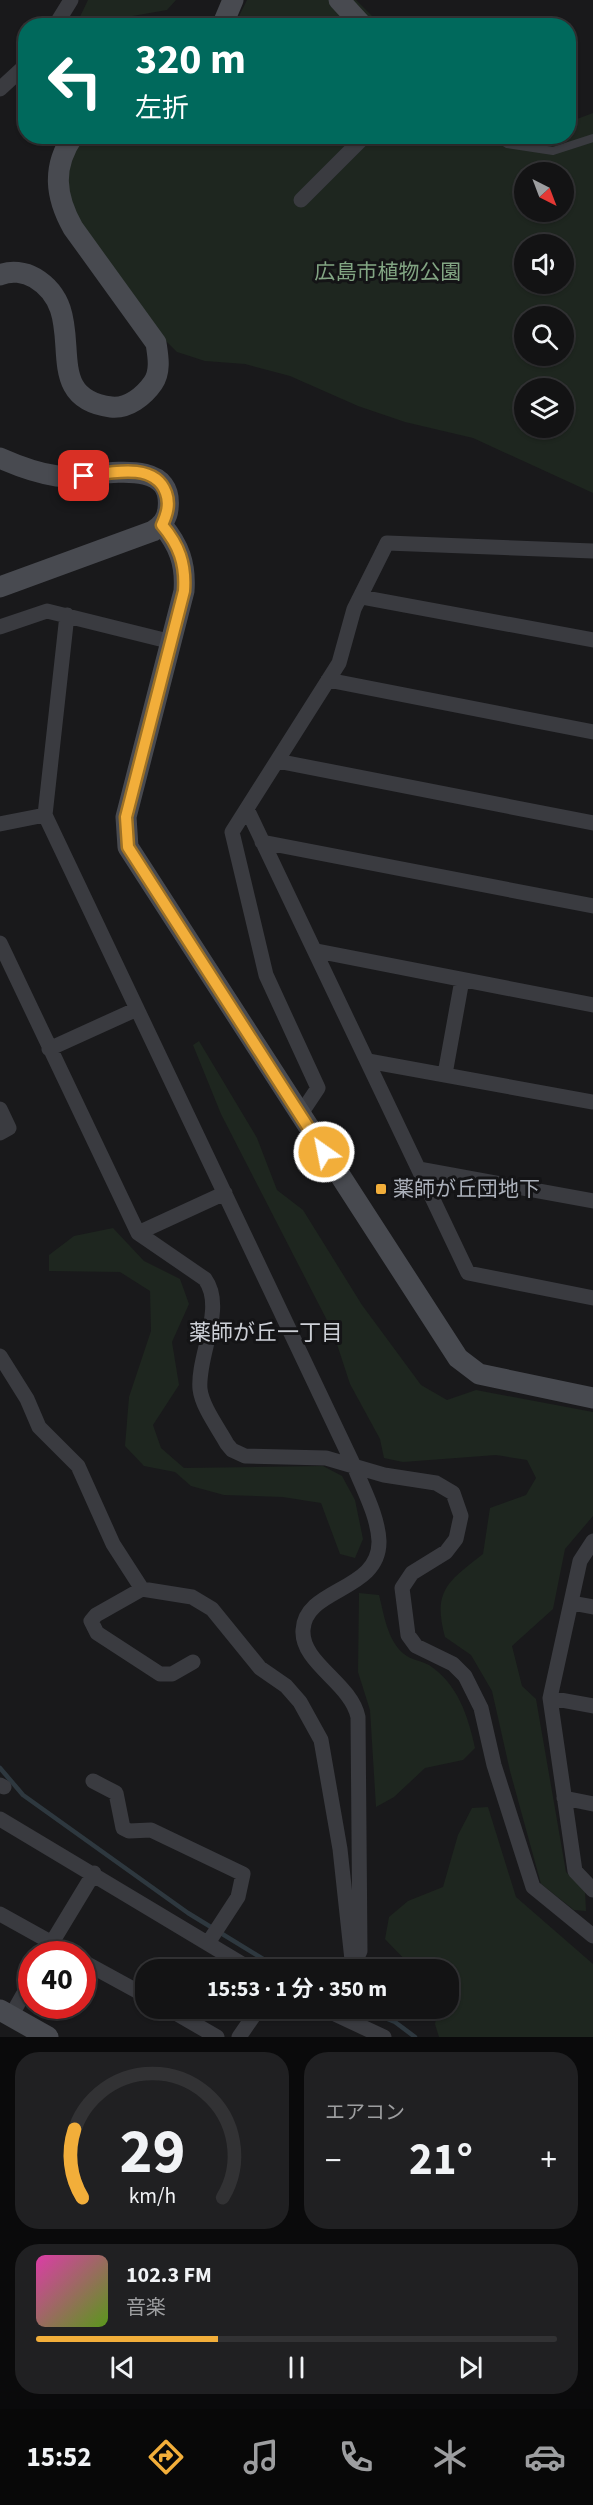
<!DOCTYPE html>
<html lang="ja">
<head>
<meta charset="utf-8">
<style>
	body { margin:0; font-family:"Source Sans 3","Noto Sans JP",sans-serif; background:#202022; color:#f1f3f6; height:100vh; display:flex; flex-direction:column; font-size:22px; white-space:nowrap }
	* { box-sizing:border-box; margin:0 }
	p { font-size:20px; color:#9d9ea0 }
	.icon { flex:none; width:33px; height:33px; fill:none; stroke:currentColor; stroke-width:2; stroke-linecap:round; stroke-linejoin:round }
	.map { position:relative; height:2037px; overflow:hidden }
	.side { display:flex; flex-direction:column; gap:15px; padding:15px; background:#0a0a0b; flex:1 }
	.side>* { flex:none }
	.hud { position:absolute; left:18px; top:18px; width:558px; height:126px; border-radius:24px; box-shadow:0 2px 4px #0004,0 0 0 2px #323234; background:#00695c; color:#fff; overflow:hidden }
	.needle { width:39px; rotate:138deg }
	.fabs { position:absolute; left:514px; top:162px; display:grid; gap:12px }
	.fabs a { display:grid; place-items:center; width:60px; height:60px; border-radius:50%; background:#131314; box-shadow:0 2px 4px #0004,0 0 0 2px #323234; font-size:30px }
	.speed { position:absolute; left:18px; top:1941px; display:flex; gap:12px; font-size:30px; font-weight:700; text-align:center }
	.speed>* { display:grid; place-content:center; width:78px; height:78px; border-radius:50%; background:#131314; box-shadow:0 2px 4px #0004,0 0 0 2px #323234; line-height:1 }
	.speed .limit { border:9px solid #d22; background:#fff; color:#111 }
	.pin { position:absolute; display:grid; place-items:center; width:51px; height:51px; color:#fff; margin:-26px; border-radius:12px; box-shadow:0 3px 9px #0006 }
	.me { position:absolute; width:66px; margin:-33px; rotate:327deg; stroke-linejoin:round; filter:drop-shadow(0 0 4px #0008) }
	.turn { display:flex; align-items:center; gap:21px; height:126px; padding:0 18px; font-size:27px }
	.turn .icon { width:78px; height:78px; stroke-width:2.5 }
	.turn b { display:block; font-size:42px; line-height:51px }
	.big { font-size:45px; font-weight:700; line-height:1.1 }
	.side .tile { flex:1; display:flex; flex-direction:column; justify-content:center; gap:9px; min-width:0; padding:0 21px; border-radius:24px; background:#202022 }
	.side .dial { align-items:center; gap:0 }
	.dial svg { height:156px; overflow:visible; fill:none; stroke:#323234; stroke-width:7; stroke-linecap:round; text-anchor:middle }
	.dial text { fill:#f1f3f6; stroke:none }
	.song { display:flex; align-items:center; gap:18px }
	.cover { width:72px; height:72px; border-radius:9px; background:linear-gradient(135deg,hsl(320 70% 55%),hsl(90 70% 35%)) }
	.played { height:6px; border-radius:3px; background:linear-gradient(90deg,#f2ae3a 35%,#323234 35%) }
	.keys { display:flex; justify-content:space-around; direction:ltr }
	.heat { display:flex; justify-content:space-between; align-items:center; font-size:33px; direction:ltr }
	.side .tiles { flex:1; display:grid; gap:15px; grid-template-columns:1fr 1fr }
	.tile:last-child { grid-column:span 2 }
	.trip { position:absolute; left:135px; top:1959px; width:324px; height:60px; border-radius:24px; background:#131314; box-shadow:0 2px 4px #0004,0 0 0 2px #323234; font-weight:700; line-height:60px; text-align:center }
	.dock { display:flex; height:96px; justify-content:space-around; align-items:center; background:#080808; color:#9d9ea0 }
	.dock .icon { width:42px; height:42px }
	.dock .selected { color:#f2ae3a }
	.dock b { font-size:27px; color:#f1f3f6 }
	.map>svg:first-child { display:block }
	.green { fill:#1e261f; fill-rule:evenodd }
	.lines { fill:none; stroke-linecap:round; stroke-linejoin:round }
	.stream { stroke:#2e383f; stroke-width:4.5 }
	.lane { stroke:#3a3b40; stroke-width:8 }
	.street { stroke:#3a3b40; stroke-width:15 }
	.secondary { stroke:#484a50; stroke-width:21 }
	.route-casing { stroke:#9d7126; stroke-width:15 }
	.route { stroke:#f2ae3a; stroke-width:10 }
	.poi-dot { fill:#f2ae3a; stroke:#141416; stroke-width:2 }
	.labels { text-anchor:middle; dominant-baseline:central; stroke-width:6; stroke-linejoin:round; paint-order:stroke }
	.park-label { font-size:21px; fill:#82a583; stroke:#141416 }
	.poi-label { font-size:21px; fill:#abb0ba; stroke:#141416; text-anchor:start }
	.neighbourhood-label { font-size:22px; fill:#cccfd6; stroke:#141416 }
</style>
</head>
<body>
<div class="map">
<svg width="593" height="2037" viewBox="0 0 593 2037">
	<rect width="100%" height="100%" fill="#19191b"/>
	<!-- green -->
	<path class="green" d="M88 0H176L167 10 121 18 120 25H76Z
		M247 0H356L381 25 234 26Z
		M593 113V493L473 438 405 422 358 406 290 376 245 364 205 361 177 352 153 328 67 202 69 154 83 137 568 136 569 122ZM525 172H564V212H525ZM525 244H564V284H525ZM525 316H564V356H525ZM525 388H564V428H525Z
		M199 1041 257 1138 277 1190 303 1210 362 1305 421 1385 447 1400 476 1390 593 1412V1516L565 1549 553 1609 512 1646 522 1686 536 1699 566 1872 585 1890 586 1911 574 1910 541 1884 510 1771 492 1691 471 1655 445 1637C432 1590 449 1581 483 1554L490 1508 526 1495 536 1478 527 1460 496 1455 403 1462 384 1458 380 1439 350 1384 333 1332 221 1114 193 1045Z
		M113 1228 144 1261 180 1279 189 1304 172 1342 179 1385 153 1425 161 1448 184 1468 323 1466 342 1476 355 1500 363 1539 355 1558 340 1554 321 1503 283 1497 224 1495 191 1486 175 1472 144 1466 125 1446 129 1397 151 1331 150 1291 120 1272 49 1271V1255L74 1236Z
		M359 1593 379 1595C384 1614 387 1640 404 1654 411 1660 422 1661 429 1665 458 1684 468 1716 475 1748L463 1760 425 1768 394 1797 376 1807 370 1710 358 1672Z
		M488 1807 516 1897 593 1964V2037H439L435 2024 438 2009 448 2008V1970C411 1970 410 1965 385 1939L389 1917 408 1901 443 1887 458 1835 472 1808Z"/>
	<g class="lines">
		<!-- stream -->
		<path class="stream" d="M0 1768 23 1795 188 1913 281 1970
			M360 2008 395 2022 415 2037"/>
		<!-- lane -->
		<path class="lane" d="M495 136 507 144 553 151 593 138"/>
		<!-- street -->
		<path class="street" d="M55 26 71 0
			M0 89 26 65
			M301 200 365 136
			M361 597 593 640
			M0 627 47 611 172 642
			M328 680 593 732
			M277 761 593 823
			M247 809 468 1273 593 1298
			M45 815 354 1466C363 1489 378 1516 379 1541 380 1592 305 1587 303 1630 301 1663 351 1683 358 1717L360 1951 351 1970
			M0 824 45 815 67 615
			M262 842 593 906
			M0 943 138 1233 205 1279C226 1308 197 1356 200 1389 202 1407 219 1429 227 1444L232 1450 245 1456 326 1458 384 1475 436 1483 453 1493 461 1516 456 1539 446 1552 412 1573 402 1588 408 1635 416 1646 453 1664 465 1676 481 1708 494 1765 533 1887 593 1936
			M317 951 593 1005
			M49 1049 137 1009
			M368 1061 593 1102
			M445 1074 462 980
			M0 1109 9 1128 0 1133
			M300 1115 318 1088 266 975 232 832 339 663 354 609 387 543 593 551
			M420 1169 593 1201
			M138 1233 225 1193
			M0 1356 27 1399 39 1427 78 1466 113 1544 142 1589
			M593 1541 580 1561 550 1698 575 1871 593 1890
			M572 1603 593 1607
			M193 1662 172 1674H160L97 1633 91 1621 96 1615 142 1589 192 1597 212 1609 260 1668 286 1686 300 1702 321 1740 340 1849 352 1960
			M550 1698 593 1706
			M93 1781 116 1793 123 1828 129 1831 151 1830 243 1874 238 1897 208 1943
			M0 1785 4 1787
			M564 1798 593 1804
			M0 1819 252 1970
			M0 1914 72 1954
			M45 1954 94 1873
			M82 1961 146 1996
			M167 2008 217 2037
			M322 2008 384 2037
			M11 2016 32 1979
			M239 2037 259 2008"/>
		<!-- secondary -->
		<path class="secondary" d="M339 0 363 26
			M222 26 233 0
			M0 275C11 270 25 272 35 278 95 314 33 397 111 407 128 409 144 396 153 383 161 371 158 356 156 343L73 228C55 196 52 167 73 136
			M0 458C18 466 37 473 57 476 88 480 175 451 168 509 167 519 162 525 153 531L0 587
			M162 525C179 545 186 564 184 591L126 817 128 847 458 1358 479 1374 593 1398
			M0 2010 48 2037"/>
	</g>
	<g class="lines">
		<!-- route casing -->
		<g class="route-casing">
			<path id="route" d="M84 476C109 473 155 461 166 493 170 504 167 514 162 525 179 545 186 564 184 591L126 817 128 847 324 1152"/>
		</g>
		<!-- route -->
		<use href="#route" class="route"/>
	</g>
	<!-- markers -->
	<rect class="poi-dot" x="375" y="1183" width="12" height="12" rx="3"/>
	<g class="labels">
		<!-- park labels -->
		<g class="park-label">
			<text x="388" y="272">広島市植物公園</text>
		</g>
		<!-- poi labels -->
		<g class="poi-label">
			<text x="393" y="1189">薬師が丘団地下</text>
		</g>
		<!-- neighbourhood labels -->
		<g class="neighbourhood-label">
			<text x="266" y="1333">薬師が丘一丁目</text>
		</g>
	</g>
</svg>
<div class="fabs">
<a><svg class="needle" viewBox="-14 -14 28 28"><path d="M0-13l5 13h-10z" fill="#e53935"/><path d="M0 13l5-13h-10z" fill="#9d9ea0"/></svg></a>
<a><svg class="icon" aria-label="sound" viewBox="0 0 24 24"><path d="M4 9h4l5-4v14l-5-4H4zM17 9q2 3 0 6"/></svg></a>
<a><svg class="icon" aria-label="search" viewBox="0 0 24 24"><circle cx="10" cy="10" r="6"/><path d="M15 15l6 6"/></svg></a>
<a><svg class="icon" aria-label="layers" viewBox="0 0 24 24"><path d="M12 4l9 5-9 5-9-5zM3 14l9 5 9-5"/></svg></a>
</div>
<div class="speed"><div class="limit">40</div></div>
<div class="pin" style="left:84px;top:476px;background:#d93025"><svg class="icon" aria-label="arrive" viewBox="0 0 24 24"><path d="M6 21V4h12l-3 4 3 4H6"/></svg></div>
<svg class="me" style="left:324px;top:1152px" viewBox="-20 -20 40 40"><circle r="17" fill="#f2ae3a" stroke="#fff" stroke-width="3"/><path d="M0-11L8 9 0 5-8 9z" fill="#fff"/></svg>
<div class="trip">15:53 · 1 分 · 350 m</div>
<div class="hud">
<div class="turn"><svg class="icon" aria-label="left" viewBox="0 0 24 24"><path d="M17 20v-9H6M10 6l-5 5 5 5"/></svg><div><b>320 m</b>左折</div></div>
</div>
</div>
<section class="side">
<div class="tiles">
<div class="tile dial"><svg viewBox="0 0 100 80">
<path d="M14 69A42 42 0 1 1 86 69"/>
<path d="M14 69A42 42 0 0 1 10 34" stroke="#f2ae3a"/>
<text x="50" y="56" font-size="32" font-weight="700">29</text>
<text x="50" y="72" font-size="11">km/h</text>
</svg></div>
<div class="tile"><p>エアコン</p>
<div class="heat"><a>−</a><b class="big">21°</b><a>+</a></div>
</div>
<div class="tile">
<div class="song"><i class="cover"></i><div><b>102.3 FM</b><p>音楽</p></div></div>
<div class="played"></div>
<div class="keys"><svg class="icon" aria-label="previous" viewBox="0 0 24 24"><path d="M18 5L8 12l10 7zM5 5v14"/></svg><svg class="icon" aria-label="pause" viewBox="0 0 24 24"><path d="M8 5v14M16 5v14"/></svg><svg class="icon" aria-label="next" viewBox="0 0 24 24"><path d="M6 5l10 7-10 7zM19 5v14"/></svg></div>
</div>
</div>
</section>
<nav class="dock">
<b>15:52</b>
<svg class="icon selected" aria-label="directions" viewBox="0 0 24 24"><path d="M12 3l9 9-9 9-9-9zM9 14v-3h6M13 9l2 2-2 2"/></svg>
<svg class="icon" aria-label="music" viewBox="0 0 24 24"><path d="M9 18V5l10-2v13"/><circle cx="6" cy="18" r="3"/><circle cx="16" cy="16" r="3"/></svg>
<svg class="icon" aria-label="phone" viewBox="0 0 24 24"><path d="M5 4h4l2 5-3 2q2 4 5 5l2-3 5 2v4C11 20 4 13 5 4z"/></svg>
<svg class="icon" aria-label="climate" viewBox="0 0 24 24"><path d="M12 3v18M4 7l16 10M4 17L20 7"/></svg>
<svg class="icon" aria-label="car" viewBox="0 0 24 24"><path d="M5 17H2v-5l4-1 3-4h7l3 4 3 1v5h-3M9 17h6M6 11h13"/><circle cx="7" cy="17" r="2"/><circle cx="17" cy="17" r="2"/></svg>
</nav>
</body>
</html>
